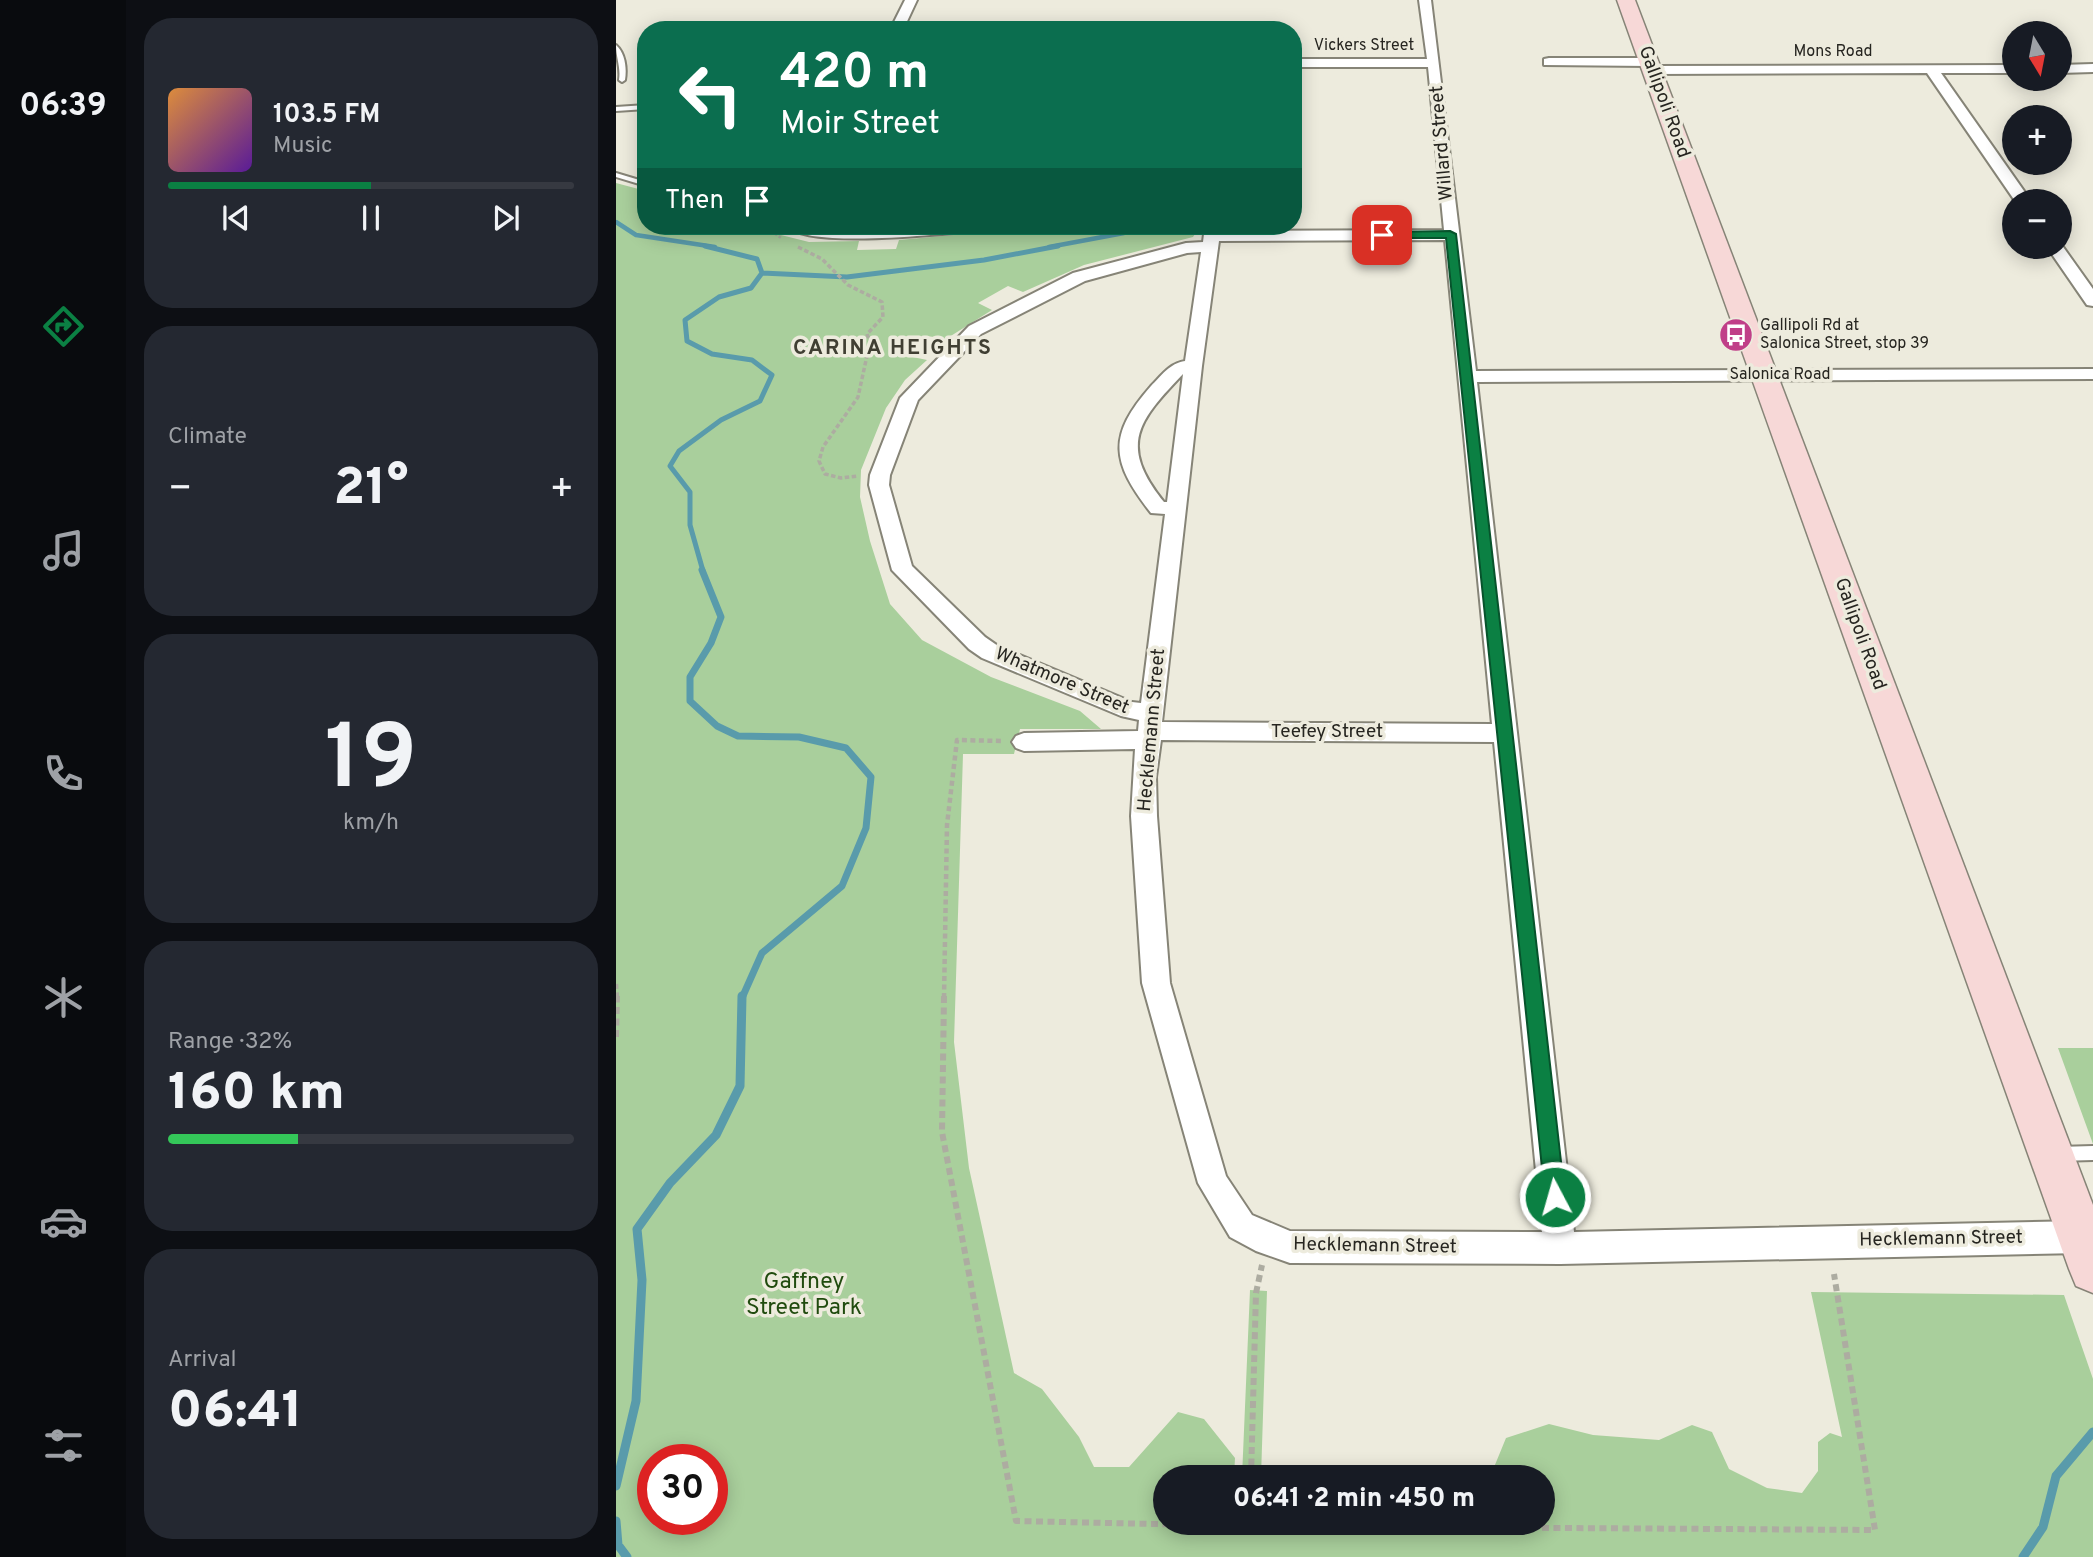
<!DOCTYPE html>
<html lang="en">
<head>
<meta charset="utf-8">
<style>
	body { margin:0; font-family:Overpass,sans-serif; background:#242831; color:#f1f3f6; height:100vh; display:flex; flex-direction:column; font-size:26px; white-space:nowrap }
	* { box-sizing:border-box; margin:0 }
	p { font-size:23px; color:#9ea1a6 }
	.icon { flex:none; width:38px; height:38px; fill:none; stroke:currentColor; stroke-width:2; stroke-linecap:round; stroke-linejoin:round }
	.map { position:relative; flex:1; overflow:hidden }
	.drawer { display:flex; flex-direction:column; gap:18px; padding:18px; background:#0d0f14; width:490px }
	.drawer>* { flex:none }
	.hud { position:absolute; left:21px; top:21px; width:665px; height:214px; border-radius:28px; box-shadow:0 4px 18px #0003; background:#0b6e4f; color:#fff; overflow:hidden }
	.needle { width:46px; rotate:170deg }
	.controls { position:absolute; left:1386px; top:21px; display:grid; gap:14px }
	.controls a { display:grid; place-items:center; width:70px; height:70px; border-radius:50%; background:#171b24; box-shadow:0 4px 18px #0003; font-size:35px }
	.speed { position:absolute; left:21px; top:1444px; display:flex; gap:14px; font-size:35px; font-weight:700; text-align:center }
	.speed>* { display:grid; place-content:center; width:91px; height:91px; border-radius:50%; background:#171b24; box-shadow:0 4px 18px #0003; line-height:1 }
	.speed .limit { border:10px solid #d22; background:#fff; color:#111 }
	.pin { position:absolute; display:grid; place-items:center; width:60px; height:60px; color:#fff; margin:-30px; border-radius:14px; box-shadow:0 4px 10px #0006 }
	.me { position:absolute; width:77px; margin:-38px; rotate:354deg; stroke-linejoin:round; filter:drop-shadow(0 0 5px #0008) }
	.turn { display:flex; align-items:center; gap:24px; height:147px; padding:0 28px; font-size:32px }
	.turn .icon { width:91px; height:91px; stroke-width:2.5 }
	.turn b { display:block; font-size:49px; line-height:60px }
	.then { display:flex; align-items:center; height:66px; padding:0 28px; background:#0003; gap:14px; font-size:26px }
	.big { font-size:52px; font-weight:800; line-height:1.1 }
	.drawer .widget { flex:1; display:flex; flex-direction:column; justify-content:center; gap:10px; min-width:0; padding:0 24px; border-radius:28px; background:#242831 }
	.drawer .dial { align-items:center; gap:0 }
	.dial b { font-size:91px; line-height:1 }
	.song { display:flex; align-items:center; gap:21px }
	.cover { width:84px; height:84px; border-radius:10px; background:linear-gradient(135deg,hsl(30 70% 55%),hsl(270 70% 35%)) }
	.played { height:7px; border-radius:4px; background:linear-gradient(90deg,#0b8043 50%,#363941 50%) }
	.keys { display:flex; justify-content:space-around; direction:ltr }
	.heat { display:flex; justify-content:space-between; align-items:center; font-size:38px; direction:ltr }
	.charge { height:10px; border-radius:5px; background:linear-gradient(90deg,#34c759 32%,#363941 0) }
	.trip { position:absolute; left:537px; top:1465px; width:402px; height:70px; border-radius:35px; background:#171b24; box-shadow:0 4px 18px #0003; font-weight:800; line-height:70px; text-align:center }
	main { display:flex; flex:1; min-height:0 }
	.dock { display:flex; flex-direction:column; width:126px; justify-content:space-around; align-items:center; background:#090b0e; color:#9ea1a6 }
	.dock .icon { width:49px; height:49px }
	.dock .active { color:#0b8043 }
	.dock b { font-size:32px; color:#f1f3f6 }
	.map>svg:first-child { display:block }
	.green { fill:#a9cf9c; fill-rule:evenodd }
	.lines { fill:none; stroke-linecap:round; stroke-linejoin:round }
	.stream-far3 { stroke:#599bab; stroke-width:4.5 }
	.stream-far2 { stroke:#599bab; stroke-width:5 }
	.stream-far1 { stroke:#599bab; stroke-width:7 }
	.stream { stroke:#599bab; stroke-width:9 }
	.lane-casing { stroke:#868477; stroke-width:4 }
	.street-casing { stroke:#868477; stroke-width:4 }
	.secondary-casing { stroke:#868477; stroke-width:3 }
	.path-far3 { stroke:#adaca1; stroke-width:2.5; stroke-dasharray:2.5 2; stroke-linecap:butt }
	.path-far2 { stroke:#adaca1; stroke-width:3.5; stroke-dasharray:4.5 2.5; stroke-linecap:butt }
	.path-far1 { stroke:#adaca1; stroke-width:4.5; stroke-dasharray:5 3.5; stroke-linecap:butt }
	.path { stroke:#adaca1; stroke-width:6; stroke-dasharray:7 4.5; stroke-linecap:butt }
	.lane { fill:#fff; fill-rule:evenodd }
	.street { fill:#fff; fill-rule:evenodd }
	.secondary { fill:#f7d8d7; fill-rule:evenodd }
	.route { fill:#0b8043; stroke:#07532c; stroke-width:2 }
	.labels { text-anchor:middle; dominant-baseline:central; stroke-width:7; stroke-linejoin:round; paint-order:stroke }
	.far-street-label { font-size:16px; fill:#262520; stroke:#edebdd }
	.far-poi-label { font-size:16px; fill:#262520; stroke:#edebdd; text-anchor:start }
	.street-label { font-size:19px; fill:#262520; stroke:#edebdd }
	.far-district-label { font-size:21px; font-weight:bold; letter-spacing:2px; fill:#403f33; stroke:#edebdd }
	.near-park-label { font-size:23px; fill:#204b0e; stroke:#edebdd }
</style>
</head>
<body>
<main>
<nav class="dock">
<b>06:39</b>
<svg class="icon active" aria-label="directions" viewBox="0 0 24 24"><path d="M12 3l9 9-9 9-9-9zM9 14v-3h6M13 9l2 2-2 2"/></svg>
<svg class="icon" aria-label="music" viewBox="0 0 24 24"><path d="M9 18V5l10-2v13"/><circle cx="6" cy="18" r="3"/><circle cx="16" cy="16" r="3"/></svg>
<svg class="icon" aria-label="phone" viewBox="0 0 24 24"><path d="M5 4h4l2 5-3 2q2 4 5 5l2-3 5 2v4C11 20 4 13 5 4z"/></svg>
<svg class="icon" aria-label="climate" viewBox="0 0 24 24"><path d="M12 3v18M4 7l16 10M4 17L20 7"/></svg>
<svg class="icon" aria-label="car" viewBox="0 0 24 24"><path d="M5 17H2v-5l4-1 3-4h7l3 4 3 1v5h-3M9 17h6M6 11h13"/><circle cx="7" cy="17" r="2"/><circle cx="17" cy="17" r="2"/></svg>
<svg class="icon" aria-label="filters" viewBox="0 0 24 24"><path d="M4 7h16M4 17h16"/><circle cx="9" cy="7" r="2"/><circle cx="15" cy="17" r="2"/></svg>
</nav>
<section class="drawer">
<div class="widget">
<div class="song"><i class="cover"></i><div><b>103.5 FM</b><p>Music</p></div></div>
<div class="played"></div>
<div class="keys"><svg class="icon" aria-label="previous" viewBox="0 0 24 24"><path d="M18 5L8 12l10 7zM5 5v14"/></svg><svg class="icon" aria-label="pause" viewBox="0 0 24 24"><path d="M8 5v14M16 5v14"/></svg><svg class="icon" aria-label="next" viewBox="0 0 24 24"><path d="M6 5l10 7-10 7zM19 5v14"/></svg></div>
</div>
<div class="widget"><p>Climate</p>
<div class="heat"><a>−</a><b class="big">21°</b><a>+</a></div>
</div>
<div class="widget dial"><b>19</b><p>km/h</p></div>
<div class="widget"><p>Range · 32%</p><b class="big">160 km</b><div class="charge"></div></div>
<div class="widget"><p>Arrival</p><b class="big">06:41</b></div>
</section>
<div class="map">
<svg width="1477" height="1557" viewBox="0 0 1477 1557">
	<rect width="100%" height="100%" fill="#edebdd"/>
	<!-- green -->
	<path class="green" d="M0 183 30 191V226H160L165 235 193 242 243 241 241 250 280 249 283 240 370 232 403 226H584L577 237 468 265 407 292 392 286 362 303 376 310 330 339 311 336 292 356 311 360 289 380 270 408 245 470 244 497 254 541 274 604 306 640 375 677 464 711 485 729H404L398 754H347L338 1042 353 1168 398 1373 426 1389 463 1437 478 1467H513L562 1412 588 1419 619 1458 618 1477H550V1522H928V1477H874L890 1438 933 1424 977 1435 1043 1440 1076 1425 1096 1432 1113 1469 1151 1488 1186 1493 1202 1471V1442L1214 1433 1226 1437 1195 1292 1448 1295 1477 1379V1557H0ZM37 1460H96V1519H37Z
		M1442 1048H1477V1144Z
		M634 1290 651 1291 645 1477H626Z"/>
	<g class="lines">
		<!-- stream-far3 -->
		<path class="stream-far3" d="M0 222 20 235 99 247
			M433 247 508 233"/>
		<!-- stream-far2 -->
		<path class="stream-far2" d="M146 273 231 277 368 260 442 246
			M87 571 74 525V492L54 466 63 451 105 420 144 401 156 375 136 360 96 354 71 341 69 320 103 297 135 288 146 273 141 259 89 246"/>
		<!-- stream-far1 -->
		<path class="stream-far1" d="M86 570 105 617 95 643 74 677V701L101 726 122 736 183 737 230 748 255 777 250 828 226 886 146 953 126 998"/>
		<!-- stream -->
		<path class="stream" d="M0 1486 20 1401 26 1280 21 1229 54 1183 100 1135 124 1086 126 996
			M0 1521 2 1545 11 1557
			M1407 1557 1427 1527 1440 1476 1477 1432"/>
		<!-- lane casing -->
		<g class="lane-casing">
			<path id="lane" d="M0 45C9 53 11 68 9 80L6 82 3 80C5 67 0 58 0 45Z
				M30 105V109L0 111V107Z
				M0 173 30 182V186L0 177Z
				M1477 1146V1160L1442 1161 1437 1159 1434 1154 1437 1149 1442 1147Z"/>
		</g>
		<!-- street casing -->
		<g class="street-casing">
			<path id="street" d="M289 0H301L287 30H274Z
				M803 0H815L860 371 1477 369V379L861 382 958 1232 1465 1221 1476 1226V1248L1465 1253 944 1264 674 1263 640 1251 614 1237 582 1183 526 983 515 816 519 749 408 751 400 748 396 742 400 736 408 733 522 731 523 720 505 716 366 658 353 649 276 570 253 485 254 475 284 398 353 326 457 273 570 243 587 242 589 226H605L604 231 828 230 812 67H677V59H811ZM829 240 876 724 546 722 586 366 603 241ZM585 252 569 361C554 363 545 376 535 386 491 436 495 462 535 513L549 514 525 703 516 702 382 646 369 637 296 566 273 485 274 475 302 400 365 334 469 281 571 253ZM567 374 551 502H548C502 445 522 421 567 374ZM545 740 878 742 926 1232 674 1231 636 1215 610 1176 554 983 541 816 540 777Z
				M933 58H1033L1040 62 1033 66 928 65V59Z
				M1477 64V72L1444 73V65Z
				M1398 65V73H1325L1415 201H1399L1311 73 1036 74 1029 70 1036 66Z
				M171 226 198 228 367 226 359 231C326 234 190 249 171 226Z
				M1445 244 1477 289V306L1471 305 1431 247H1444Z"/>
		</g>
		<!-- secondary casing -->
		<g class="secondary-casing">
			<path id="secondary" d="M1001 0H1019L1477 1205V1293L1460 1286 1453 1269Z"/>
		</g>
		<!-- path-far3 -->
		<path class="path-far3" d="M148 226 165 238"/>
		<!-- path-far2 -->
		<path class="path-far2" d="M182 247 206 259 232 285 266 302 267 317 251 334 254 342 242 397 207 447 203 461 209 474 225 478 242 476"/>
		<!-- path-far1 -->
		<path class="path-far1" d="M0 984 1 998
			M328 998 331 825 341 740 388 741"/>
		<!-- path -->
		<path class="path" d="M328 996 326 1132 400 1521 633 1526 1259 1530 1218 1274
			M0 1037 1 996
			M635 1477 640 1293 646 1265"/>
		<!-- lane -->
		<use href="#lane" class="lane"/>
		<!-- street -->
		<use href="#street" class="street"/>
		<!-- secondary -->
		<use href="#secondary" class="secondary"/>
	</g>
	<!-- route -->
	<path class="route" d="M834 231 840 234 949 1197 946 1204 939 1207 932 1204 929 1197 830 238H766L761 235 766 232Z"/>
	<!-- icons -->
	<defs>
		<g id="bus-disc" transform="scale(1.75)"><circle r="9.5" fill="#c03f88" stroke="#edebdd"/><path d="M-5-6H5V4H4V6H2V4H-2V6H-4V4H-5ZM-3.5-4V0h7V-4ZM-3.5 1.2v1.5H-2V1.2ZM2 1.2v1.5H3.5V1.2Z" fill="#fff"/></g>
	</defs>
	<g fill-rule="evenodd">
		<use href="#bus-disc" x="1120" y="335"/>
	</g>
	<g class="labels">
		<!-- far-street labels -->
		<g class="far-street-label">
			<text x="748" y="46">Vickers Street</text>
			<text x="1217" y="52">Mons Road</text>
			<text x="1164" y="375">Salonica Road</text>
		</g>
		<!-- far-poi labels -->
		<g class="far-poi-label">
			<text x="1144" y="326">Gallipoli Rd at<tspan x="1144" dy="18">Salonica Street, stop 39</tspan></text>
		</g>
		<!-- street labels -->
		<g class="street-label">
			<text transform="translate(1048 102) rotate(70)">Gallipoli Road</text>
			<text transform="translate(826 143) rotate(-95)">Willard Street</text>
			<text transform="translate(1244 634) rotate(70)">Gallipoli Road</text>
			<text transform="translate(446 681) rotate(23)">Whatmore Street</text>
			<text transform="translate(536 730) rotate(-85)">Hecklemann Street</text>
			<text x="711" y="732">Teefey Street</text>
			<text transform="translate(1325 1239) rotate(-1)">Hecklemann Street</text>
			<text transform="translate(759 1246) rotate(1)">Hecklemann Street</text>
		</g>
		<!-- far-district labels -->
		<g class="far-district-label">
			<text x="277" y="348">CARINA HEIGHTS</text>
		</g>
		<!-- near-park labels -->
		<g class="near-park-label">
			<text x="188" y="1282">Gaffney<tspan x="188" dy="26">Street Park</tspan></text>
		</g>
	</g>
</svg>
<div class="controls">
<a><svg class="needle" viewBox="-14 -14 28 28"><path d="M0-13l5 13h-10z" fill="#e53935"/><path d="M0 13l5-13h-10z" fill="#9ea1a6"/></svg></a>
<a>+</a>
<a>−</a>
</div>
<div class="speed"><div class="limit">30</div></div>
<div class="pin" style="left:766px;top:235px;background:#d93025"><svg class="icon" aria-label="arrive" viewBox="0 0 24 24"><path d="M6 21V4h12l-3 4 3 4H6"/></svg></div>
<svg class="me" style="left:939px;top:1197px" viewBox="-20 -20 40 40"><circle r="17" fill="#0b8043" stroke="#fff" stroke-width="3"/><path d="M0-11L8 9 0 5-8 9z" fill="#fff"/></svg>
<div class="trip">06:41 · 2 min · 450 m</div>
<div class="hud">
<div class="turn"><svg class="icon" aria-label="left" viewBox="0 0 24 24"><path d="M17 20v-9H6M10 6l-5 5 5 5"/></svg><div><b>420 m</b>Moir Street</div></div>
<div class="then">Then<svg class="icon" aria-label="arrive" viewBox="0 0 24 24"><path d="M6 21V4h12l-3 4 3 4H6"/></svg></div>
</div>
</div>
</main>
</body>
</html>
